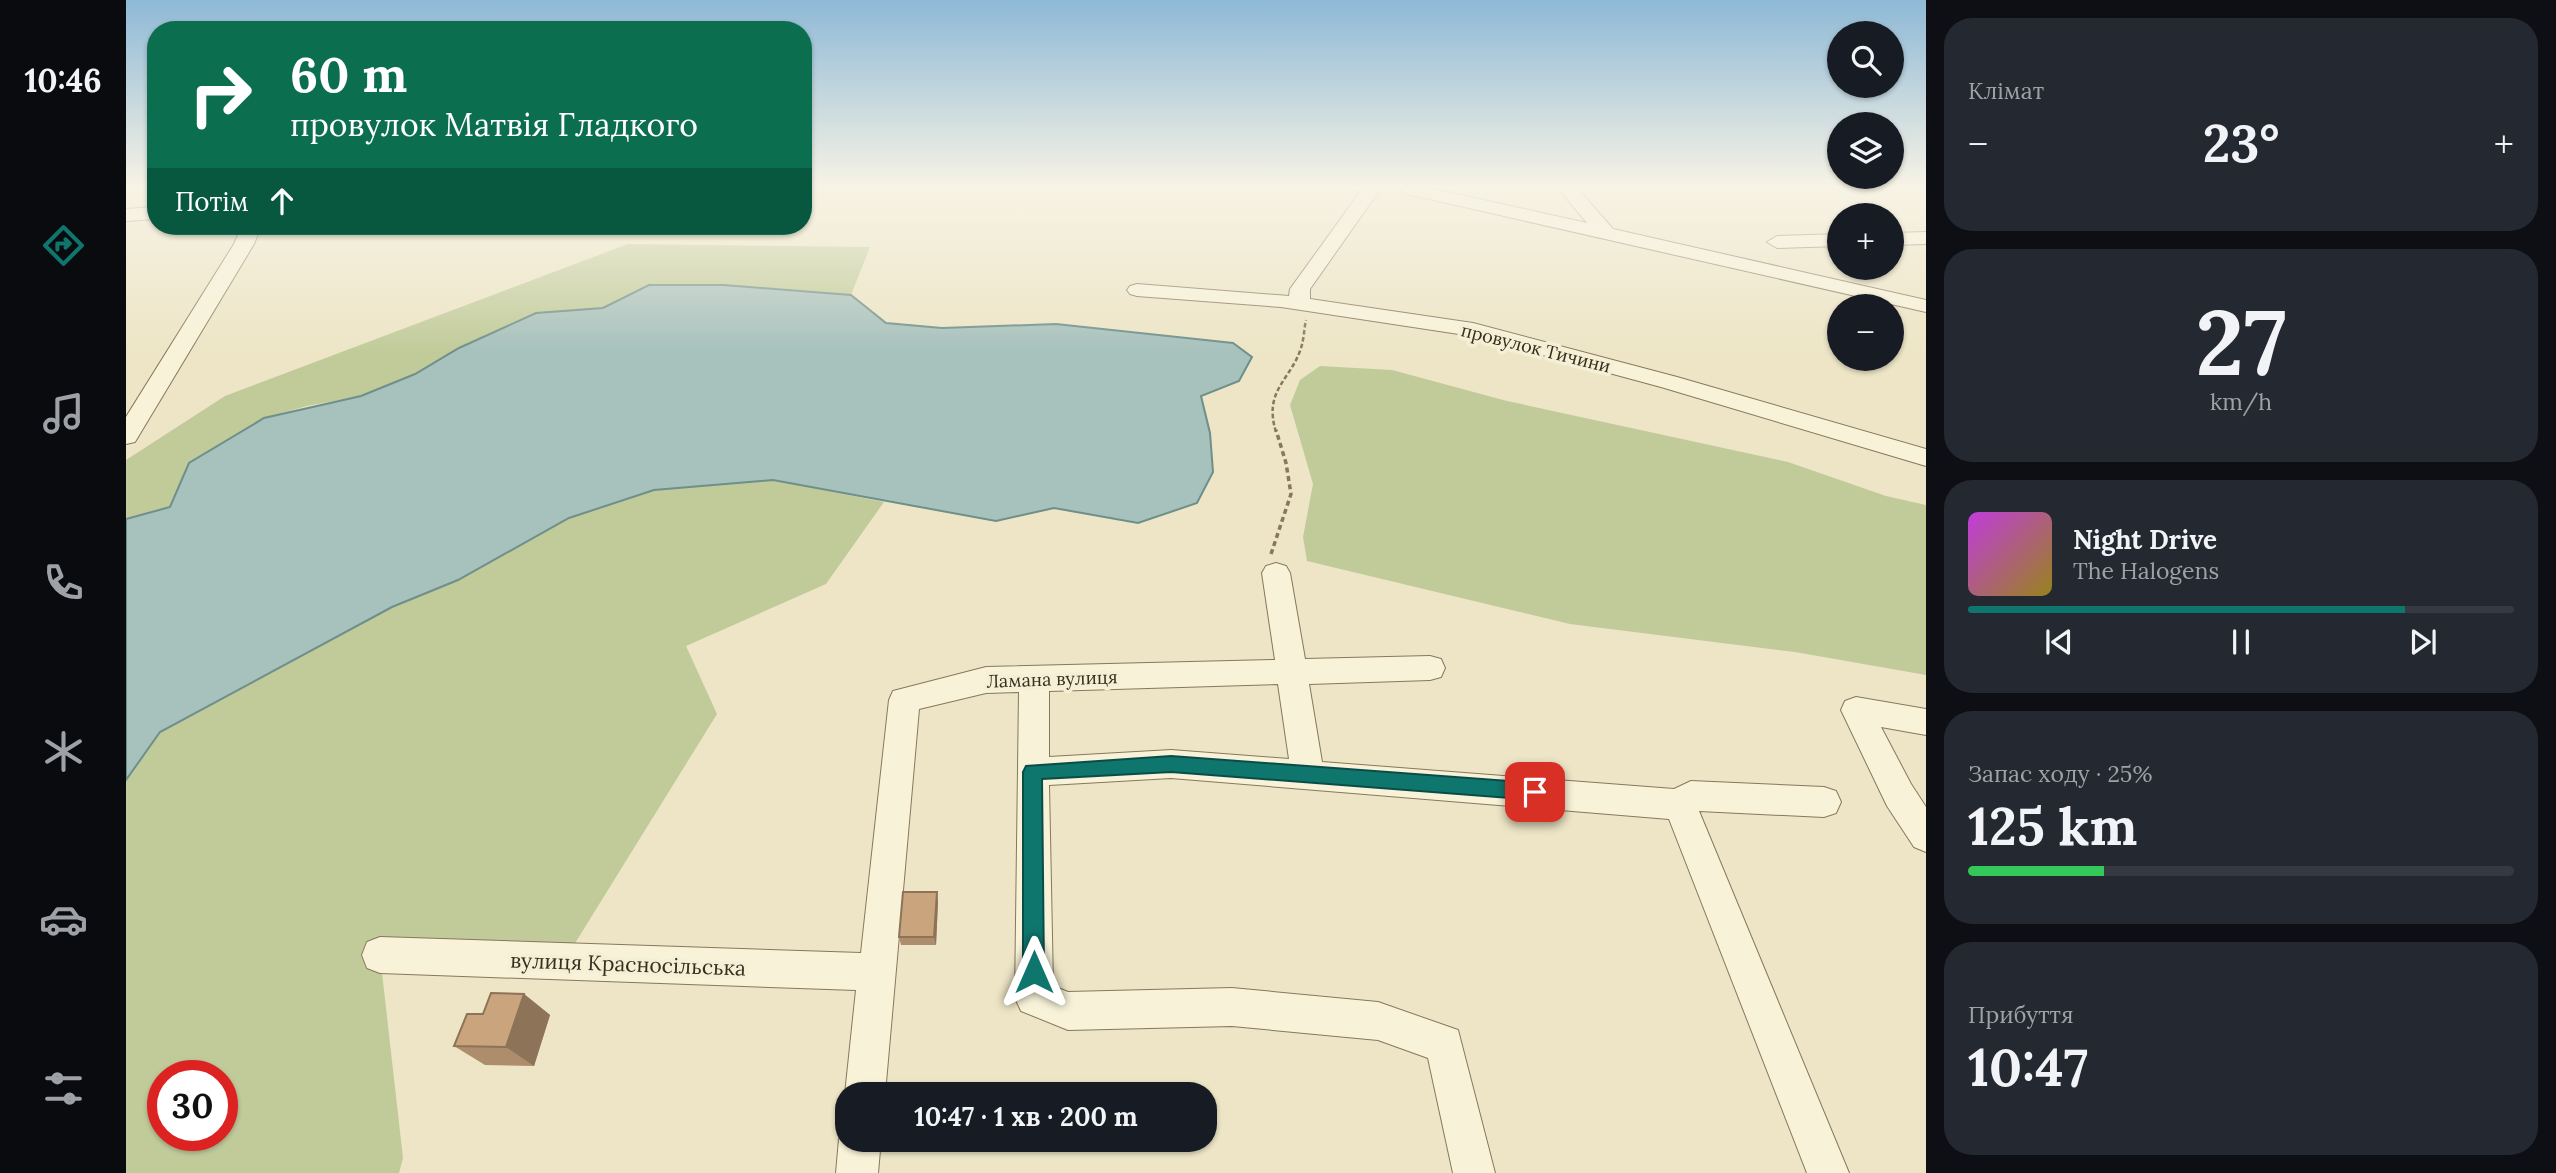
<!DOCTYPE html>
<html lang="uk">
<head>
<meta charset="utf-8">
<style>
	body { margin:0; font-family:Lora,serif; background:#242831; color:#f1f3f6; height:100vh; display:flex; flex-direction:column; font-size:26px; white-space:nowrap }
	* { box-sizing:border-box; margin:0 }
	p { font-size:23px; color:#9ea1a6 }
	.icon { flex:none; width:38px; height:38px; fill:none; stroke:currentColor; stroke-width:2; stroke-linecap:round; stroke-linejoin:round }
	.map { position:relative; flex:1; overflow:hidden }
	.sheet { display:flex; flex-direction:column; gap:18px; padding:18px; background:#0d0f14; width:630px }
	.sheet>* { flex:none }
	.hud { position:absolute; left:21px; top:21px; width:665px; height:214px; border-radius:28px; box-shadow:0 2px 5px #0004; background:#0b6e4f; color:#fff; overflow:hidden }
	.controls { position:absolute; left:1701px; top:21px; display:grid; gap:14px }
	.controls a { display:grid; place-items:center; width:77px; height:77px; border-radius:50%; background:#171b24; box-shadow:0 2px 5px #0004; font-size:35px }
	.speed { position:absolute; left:21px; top:1060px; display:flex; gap:14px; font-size:35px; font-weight:700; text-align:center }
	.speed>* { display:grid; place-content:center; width:91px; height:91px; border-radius:50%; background:#171b24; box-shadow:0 2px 5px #0004; line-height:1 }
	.speed .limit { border:10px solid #d22; background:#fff; color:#111 }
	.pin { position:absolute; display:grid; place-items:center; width:60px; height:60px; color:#fff; margin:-30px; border-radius:14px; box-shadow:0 4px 10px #0006 }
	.me { position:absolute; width:77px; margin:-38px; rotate:0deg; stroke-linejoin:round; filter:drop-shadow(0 0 5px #0008) }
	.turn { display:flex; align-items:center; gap:24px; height:147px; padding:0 28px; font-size:32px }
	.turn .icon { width:91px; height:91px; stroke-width:2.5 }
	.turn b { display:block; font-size:49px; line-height:60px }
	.then { display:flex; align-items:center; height:66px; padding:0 28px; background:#0003; gap:14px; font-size:26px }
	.big { font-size:52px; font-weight:700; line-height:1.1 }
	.sheet .card { flex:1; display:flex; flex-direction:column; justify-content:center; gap:10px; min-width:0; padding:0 24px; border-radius:28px; background:#242831 }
	.sheet .dial { align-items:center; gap:0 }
	.dial b { font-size:91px; line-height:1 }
	.song { display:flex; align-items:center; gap:21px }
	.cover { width:84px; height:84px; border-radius:10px; background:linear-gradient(135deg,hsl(290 70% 55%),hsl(50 70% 35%)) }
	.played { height:7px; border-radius:4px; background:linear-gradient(90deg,#0f766e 80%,#363941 80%) }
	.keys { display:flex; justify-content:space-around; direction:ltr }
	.heat { display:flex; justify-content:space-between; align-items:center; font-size:38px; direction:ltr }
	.charge { height:10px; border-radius:5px; background:linear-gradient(90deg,#34c759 25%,#363941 0) }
	.trip { position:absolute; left:709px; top:1082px; width:382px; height:70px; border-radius:28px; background:#171b24; box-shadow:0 2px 5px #0004; font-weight:700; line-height:70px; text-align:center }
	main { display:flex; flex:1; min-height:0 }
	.dock { display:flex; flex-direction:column; width:126px; justify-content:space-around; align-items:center; background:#090b0e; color:#9ea1a6 }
	.dock .icon { width:49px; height:49px }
	.dock .active { color:#0f766e }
	.dock b { font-size:32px; color:#f1f3f6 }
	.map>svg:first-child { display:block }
	.green { fill:#c1cb9a; fill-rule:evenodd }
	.water { fill:#a7c1bc; stroke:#6e8f8a; stroke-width:2 }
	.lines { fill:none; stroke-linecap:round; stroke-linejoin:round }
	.minor-casing { stroke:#88775c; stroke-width:2 }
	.path-far1 { stroke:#88775c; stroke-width:2.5; stroke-dasharray:4.5 2.5; stroke-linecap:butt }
	.path { stroke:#88775c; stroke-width:3.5; stroke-dasharray:5 3.5; stroke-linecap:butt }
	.minor { fill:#f8f2d9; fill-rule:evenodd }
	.wall { fill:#ae8d6c }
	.shaded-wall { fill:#8d7358 }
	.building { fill:#caa47d; stroke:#8d7358; stroke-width:2 }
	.route { fill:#0f766e; stroke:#0a4d48; stroke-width:2 }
	.labels { text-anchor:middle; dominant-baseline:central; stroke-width:7; stroke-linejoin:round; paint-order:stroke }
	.street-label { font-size:18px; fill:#382e1f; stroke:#f5efd5 }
	.near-street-label { font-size:21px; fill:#382e1f; stroke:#f5efd5 }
</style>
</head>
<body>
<main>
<nav class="dock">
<b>10:46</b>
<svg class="icon active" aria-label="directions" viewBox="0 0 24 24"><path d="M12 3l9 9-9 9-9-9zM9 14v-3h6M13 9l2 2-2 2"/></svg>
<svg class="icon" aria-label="music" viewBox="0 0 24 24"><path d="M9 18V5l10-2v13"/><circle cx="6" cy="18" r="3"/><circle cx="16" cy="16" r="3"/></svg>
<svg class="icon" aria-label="phone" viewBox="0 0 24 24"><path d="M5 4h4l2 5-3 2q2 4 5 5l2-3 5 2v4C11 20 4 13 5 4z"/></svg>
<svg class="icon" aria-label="climate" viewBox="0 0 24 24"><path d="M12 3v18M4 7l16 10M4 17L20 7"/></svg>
<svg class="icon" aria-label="car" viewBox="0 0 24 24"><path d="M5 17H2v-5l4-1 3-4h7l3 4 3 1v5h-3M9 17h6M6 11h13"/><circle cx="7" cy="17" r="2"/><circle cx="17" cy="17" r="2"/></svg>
<svg class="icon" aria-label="filters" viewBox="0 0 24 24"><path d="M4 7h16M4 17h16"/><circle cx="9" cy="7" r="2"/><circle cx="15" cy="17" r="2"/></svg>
</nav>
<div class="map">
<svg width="1800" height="1173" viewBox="0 0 1800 1173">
	<rect width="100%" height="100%" fill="#ede5c6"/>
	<!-- green -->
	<path class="green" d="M502 244 744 247 725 295 598 285H523L477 308 410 313 333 348 289 373 235 396 181 406 138 418 63 463 44 507 0 519V460L99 396Z
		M1194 366 1266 370 1381 401 1662 462 1760 496 1800 505V675L1669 652 1444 624 1181 561 1177 537 1187 484 1164 405 1174 380Z
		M647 480 758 502 700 584 560 646 591 714 438 961 254 955 277 1158 273 1173H0V780L34 732 266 607 332 580 443 518 528 490ZM37 1076H96V1136H37Z"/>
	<!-- water -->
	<path class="water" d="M523 285H598L725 295 760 323 816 328 930 324 1107 343 1126 357 1113 381 1075 396 1084 433 1087 472 1071 503 1012 523 928 508 870 521 647 480 528 490 443 518 332 580 266 607 34 732 0 780V519L44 507 63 463 138 418 235 396 289 374 333 348 410 313 477 308Z"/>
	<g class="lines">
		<!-- minor casing -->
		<g class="minor-casing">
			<path id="minor" d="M1237 188H1255L1184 289V299L1347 323 1551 377 1800 449V466L1535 387 1346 336 1155 307 1011 296 1004 294 1001 290 1004 286 1011 284 1163 296 1164 289Z
				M1272 188H1304L1461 223 1432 188H1451L1487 229 1800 300V312L1281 194Z
				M30 207V219L0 221V209Z
				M116 226H135L128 244 9 442 0 444V417L108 244Z
				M1800 232V244L1766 245V233Z
				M1713 234V246L1651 248 1641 242 1651 236Z
				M1150 563 1160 566 1164 573 1179 659 1304 656 1315 659 1319 668 1315 677 1304 680 1183 684 1196 762 1548 789 1565 781 1698 787 1710 791 1715 802 1710 813 1698 817 1573 811 1723 1173H1681L1543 819 1045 778 923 785 927 986 942 992 1106 988 1252 1002 1332 1030 1369 1173H1327L1302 1058 1252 1040 1106 1026 942 1030 895 1011 889 998 893 692 860 693 793 709 759 1094H721V1099L719 1094 730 990 254 973 241 968 236 955 241 942 254 937 735 953 763 700 767 691 860 667 1149 660 1136 573 1140 566ZM1152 684 1163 759 1045 750 923 757V691Z
				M1730 697 1800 709V735L1755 727 1785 784 1800 807V852L1788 847 1761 806 1715 710 1719 701Z
				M719 1124 721 1139H755L752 1173H710L713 1139Z"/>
		</g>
		<!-- path-far1 -->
		<path class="path-far1" d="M1150 432C1137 390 1165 380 1175 348 1178 339 1178 329 1180 320"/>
		<!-- path -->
		<path class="path" d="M1145 554 1165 494 1160 463 1150 430"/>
		<!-- minor -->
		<use href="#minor" class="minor"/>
	</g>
	<!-- wall -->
	<path class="wall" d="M812 901 810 945H775L773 937Z
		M398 994 424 1015 408 1066 359 1065 328 1046 357 1014Z"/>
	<!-- shaded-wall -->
	<path class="shaded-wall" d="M811 892 812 901 810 945 808 937Z
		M398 994 424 1015 408 1066 380 1047Z"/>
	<!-- building -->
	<path class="building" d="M777 892H811L808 937H773Z
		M365 993 398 994 380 1047 328 1046 341 1014H357Z"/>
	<!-- sky -->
	<linearGradient id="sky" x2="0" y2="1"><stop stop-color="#8eb9d6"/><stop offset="0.53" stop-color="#f7f3e5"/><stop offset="1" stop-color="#f7f3e5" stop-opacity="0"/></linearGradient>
	<rect width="1800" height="352" fill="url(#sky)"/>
	<!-- route -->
	<path class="route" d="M1045 756 1409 783 1416 786 1419 792 1416 798 1409 800 1045 772 916 779 918 972 915 980 908 983 900 980 897 972V772L900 766Z"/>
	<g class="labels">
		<!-- street labels -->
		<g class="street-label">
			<text transform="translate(1410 348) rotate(14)">провулок Тичини</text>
			<text transform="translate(926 679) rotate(-2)">Ламана вулиця</text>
		</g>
		<!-- near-street labels -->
		<g class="near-street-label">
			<text transform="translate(502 964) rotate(2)">вулиця Красносільська</text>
		</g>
	</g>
</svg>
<div class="controls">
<a><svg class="icon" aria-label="search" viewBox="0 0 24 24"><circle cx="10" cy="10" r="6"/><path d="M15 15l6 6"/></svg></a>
<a><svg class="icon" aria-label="layers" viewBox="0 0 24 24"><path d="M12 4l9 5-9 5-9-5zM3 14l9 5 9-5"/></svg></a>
<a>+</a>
<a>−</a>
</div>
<div class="speed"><div class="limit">30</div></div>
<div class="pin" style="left:1409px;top:792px;background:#d93025"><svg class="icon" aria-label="arrive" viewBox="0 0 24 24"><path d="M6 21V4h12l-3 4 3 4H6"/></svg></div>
<svg class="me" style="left:908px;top:972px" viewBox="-20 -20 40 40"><path d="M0-17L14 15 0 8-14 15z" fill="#0f766e" stroke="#fff" stroke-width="4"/></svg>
<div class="trip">10:47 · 1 хв · 200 m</div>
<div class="hud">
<div class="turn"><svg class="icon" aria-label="right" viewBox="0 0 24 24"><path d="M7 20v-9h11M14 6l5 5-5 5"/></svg><div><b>60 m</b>провулок Матвія Гладкого</div></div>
<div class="then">Потім<svg class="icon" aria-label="ahead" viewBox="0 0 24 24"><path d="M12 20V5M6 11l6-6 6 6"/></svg></div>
</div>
</div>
<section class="sheet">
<div class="card"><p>Клімат</p>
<div class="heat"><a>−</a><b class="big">23°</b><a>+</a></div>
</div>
<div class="card dial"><b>27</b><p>km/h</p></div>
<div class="card">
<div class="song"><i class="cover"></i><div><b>Night Drive</b><p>The Halogens</p></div></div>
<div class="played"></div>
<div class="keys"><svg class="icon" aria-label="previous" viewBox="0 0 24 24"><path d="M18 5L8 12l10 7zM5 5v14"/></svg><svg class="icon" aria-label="pause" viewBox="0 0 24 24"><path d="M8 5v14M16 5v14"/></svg><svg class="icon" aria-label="next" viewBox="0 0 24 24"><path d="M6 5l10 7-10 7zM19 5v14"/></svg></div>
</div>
<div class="card"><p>Запас ходу · 25%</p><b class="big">125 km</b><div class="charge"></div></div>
<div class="card"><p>Прибуття</p><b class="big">10:47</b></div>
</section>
</main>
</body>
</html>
